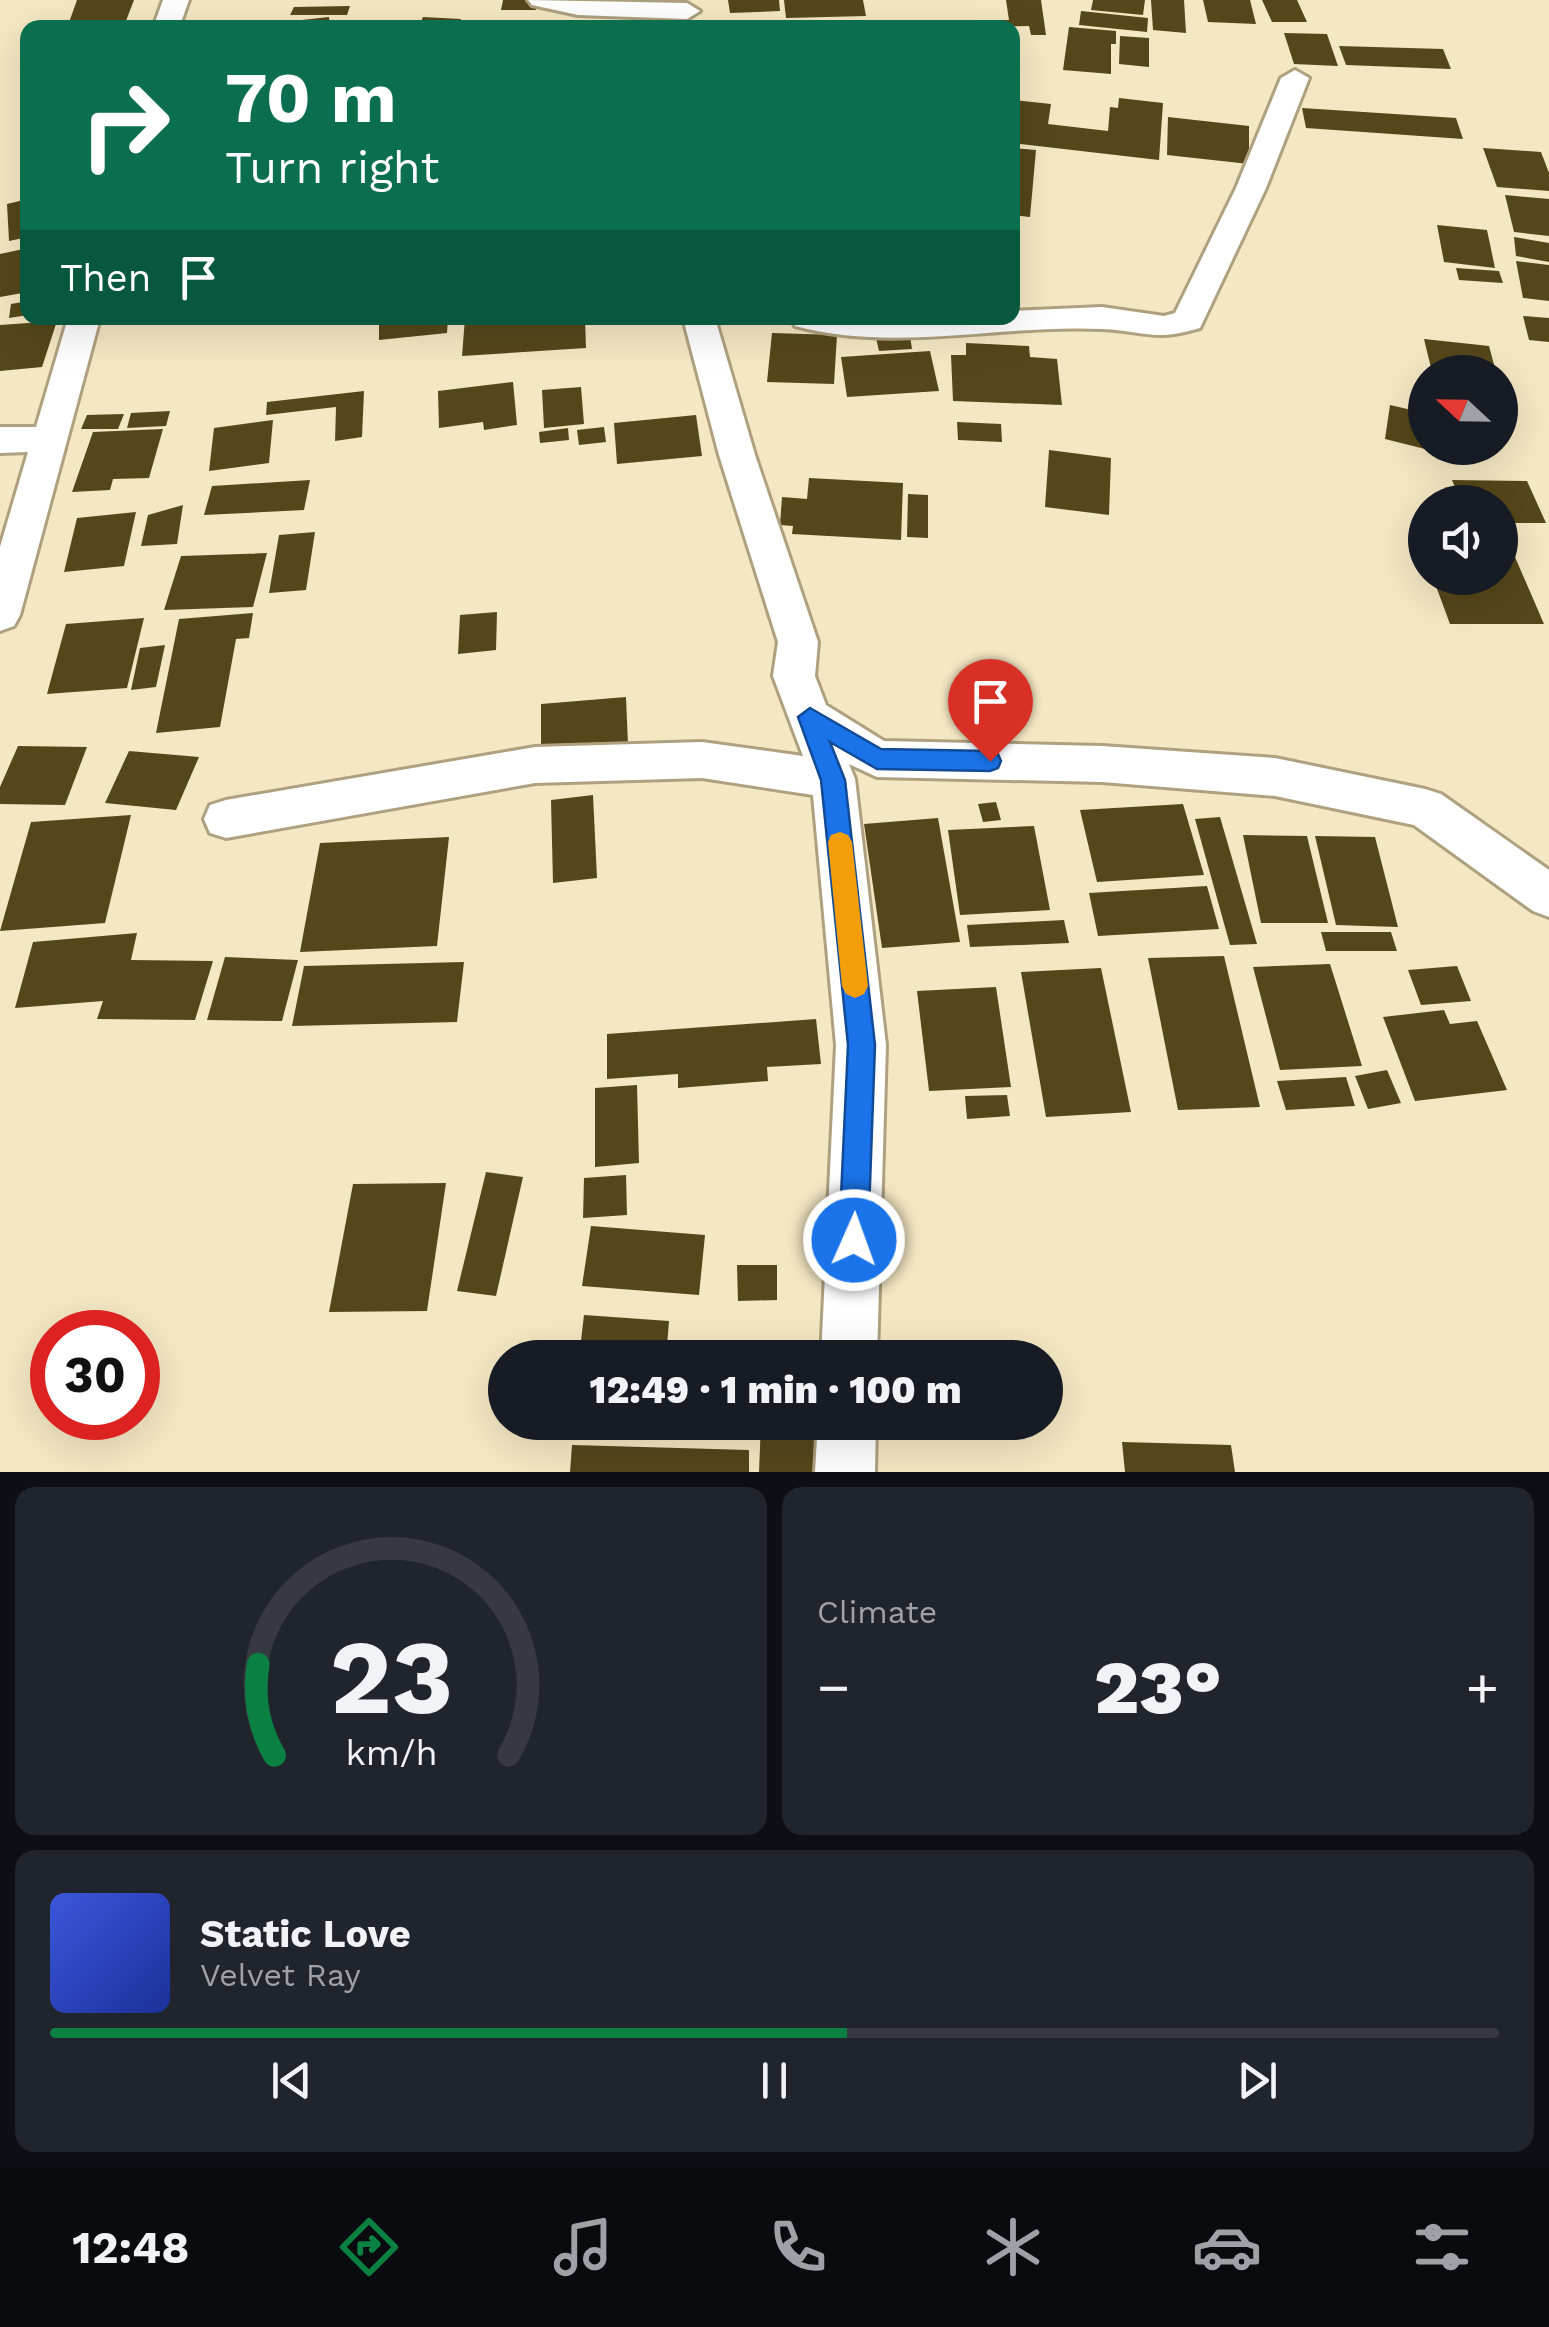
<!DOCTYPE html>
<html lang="en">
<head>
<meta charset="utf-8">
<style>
	body { margin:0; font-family:"Work Sans",sans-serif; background:#20242c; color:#f1f3f6; height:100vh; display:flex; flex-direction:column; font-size:38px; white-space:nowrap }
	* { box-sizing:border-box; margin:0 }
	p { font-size:32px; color:#9ea1a6 }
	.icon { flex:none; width:55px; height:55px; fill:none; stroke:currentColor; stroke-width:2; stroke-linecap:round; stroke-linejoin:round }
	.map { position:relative; height:1472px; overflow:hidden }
	.panel { display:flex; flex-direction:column; gap:15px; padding:15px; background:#0d0f14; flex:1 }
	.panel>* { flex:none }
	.banner { position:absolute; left:20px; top:20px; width:1000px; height:305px; border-radius:20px; box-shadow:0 10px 40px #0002; background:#0b6e4f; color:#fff; overflow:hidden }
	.needle { width:65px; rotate:292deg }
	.buttons { position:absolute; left:1408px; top:355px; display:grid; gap:20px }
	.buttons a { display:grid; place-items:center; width:110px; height:110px; border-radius:50%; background:#171b24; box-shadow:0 10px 40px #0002; font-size:50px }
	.speed { position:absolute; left:30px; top:1310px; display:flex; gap:20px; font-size:50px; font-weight:700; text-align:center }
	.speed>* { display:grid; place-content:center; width:130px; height:130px; border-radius:50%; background:#171b24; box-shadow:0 10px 40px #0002; line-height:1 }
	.speed .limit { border:15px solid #d22; background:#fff; color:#111 }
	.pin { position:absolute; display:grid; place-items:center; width:85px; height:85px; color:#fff; margin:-102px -42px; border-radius:50% 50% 50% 0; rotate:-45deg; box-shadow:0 0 10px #0007 }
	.pin .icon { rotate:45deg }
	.me { position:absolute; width:110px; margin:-55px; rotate:2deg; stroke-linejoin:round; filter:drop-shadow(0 0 8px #0008) }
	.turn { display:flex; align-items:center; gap:35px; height:210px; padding:0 40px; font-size:45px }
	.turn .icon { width:130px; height:130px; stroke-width:2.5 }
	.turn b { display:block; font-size:70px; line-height:85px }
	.then { display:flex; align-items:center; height:95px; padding:0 40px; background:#0003; gap:20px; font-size:38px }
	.big { font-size:75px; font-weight:800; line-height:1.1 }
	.panel .card { flex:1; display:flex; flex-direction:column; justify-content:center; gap:15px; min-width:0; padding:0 35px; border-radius:20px; background:#20242c }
	.panel .dial { align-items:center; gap:0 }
	.dial svg { height:260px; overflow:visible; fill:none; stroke:#363941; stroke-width:7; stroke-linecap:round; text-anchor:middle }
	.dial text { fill:#f1f3f6; stroke:none }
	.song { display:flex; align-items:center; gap:30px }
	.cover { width:120px; height:120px; border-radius:15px; background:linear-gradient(135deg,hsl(230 70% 55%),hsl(230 70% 35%)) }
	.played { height:10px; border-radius:5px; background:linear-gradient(90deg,#0b8043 55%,#363941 55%) }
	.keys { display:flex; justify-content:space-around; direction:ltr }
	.heat { display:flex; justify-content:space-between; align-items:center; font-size:55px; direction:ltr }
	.panel .tiles { flex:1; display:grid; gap:15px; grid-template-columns:1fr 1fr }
	.card:last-child { grid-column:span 2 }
	.trip { position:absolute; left:488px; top:1340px; width:575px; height:100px; border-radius:50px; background:#171b24; box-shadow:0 10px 40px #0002; font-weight:800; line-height:100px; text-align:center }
	.dock { display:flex; height:160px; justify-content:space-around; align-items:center; background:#090b0e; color:#9ea1a6 }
	.dock .icon { width:70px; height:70px }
	.dock .active { color:#0b8043 }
	.dock b { font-size:45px; color:#f1f3f6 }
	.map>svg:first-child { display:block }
	.building { fill:#56471a }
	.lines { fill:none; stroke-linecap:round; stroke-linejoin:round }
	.street-casing { stroke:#aea17f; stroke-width:6 }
	.street { fill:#fff; fill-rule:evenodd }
	.route { fill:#1a73e8; stroke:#114b97; stroke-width:2.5 }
	.slow { fill:#f59e0b }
</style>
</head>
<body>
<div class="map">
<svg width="1549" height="1472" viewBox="0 0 1549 1472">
	<rect width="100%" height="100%" fill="#f4e7c3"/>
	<!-- building -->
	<path class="building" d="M77 0H134L124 26 67 28Z
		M503 0H538L536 10H501Z
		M728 0H779L780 11 730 13Z
		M784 0H863L866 16 786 18Z
		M1006 0H1041L1046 35H1031L1029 26 974 27 973 20H1009Z
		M1093 0H1145L1143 15 1091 10Z
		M1151 0H1184L1186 33 1153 30Z
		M1203 0H1250L1256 24 1208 22Z
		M1262 0H1297L1307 22H1272Z
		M350 6 347 15H290L294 7Z
		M1081 11 1148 18 1147 32 1079 25Z
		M329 17 330 28H293V21Z
		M423 17 461 19 457 28H418Z
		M1069 27 1116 31V44H1111V74L1063 70Z
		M1284 33 1327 34 1338 66 1294 64Z
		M1120 36 1149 38V67L1119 64Z
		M1339 46 1443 49 1451 69 1346 65Z
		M1119 98 1163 103 1159 160 1012 143 1013 100 1051 104 1048 124 1108 131 1110 107 1118 108Z
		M1302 108 1456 118 1463 139 1306 128Z
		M1168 117 1249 126V164L1167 155Z
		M1012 148 1036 150 1030 217 1012 215Z
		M1483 148 1541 152 1549 173V191L1497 187Z
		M1505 195 1549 199V236L1514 232Z
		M28 199V237L9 241 7 204Z
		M1437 225 1487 230 1495 268 1444 262Z
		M1514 237 1549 243V262L1516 256Z
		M28 248V292L0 297V254Z
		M1516 261 1549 265V301L1523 298Z
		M1456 268 1499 271 1503 283 1459 280Z
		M28 301V315L9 318 11 304Z
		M1523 316 1549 318V342L1529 340Z
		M379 318H448L447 333 379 340Z
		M465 318H585L586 348 462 356Z
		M57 321 42 367 0 371V325Z
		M772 333 837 335 834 384 767 382Z
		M910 336 912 349 879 351 876 338Z
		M1424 339 1489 346 1496 372H1432Z
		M966 343 1029 346 1030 357 1057 359 1062 405 953 401 951 355H966Z
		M930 351 939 391 847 397 841 357Z
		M513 382 517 425 484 430 483 422 439 428 438 391Z
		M581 387 584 424 544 428 542 390Z
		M364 391 362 437 335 441 336 407 266 415 267 402Z
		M1390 405 1425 413V449L1385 439Z
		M170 411 166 426 127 428 131 413Z
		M124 414 118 429H81L87 415Z
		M696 415 702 456 617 464 614 423Z
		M273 420 269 463 209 471 214 428Z
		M957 422 1001 424 1002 442 958 440Z
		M604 427 606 442 579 445 577 430Z
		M568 428 569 440 540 443 539 432Z
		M163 429 149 478 113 479 110 490 72 492 93 432Z
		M1049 450 1111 458 1109 515 1045 507Z
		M809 478 903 483 901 540 792 534 793 526 780 525 782 497 807 499Z
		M310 480 304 510 204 515 212 486Z
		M1452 480 1527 481 1546 523H1500V502H1461Z
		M908 494 928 495V538L907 537Z
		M183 505 177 544 141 546 148 515Z
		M136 512 124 566 64 572 77 518Z
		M315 532 306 590 269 593 279 535Z
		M1500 550H1512L1544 624H1450L1433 578H1500Z
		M267 553 253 607 164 610 181 556Z
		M497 612 496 650 458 654 460 615Z
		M253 613 249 638 236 639 220 727 156 733 179 619Z
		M144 618 127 688 47 694 66 624Z
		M165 645 156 687 131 690 140 648Z
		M626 697 628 745 541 752V704Z
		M18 746 87 747 65 805 0 804V787Z
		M129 751 199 757 176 810 105 803Z
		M593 795 597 878 553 883 551 800Z
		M996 802 1001 820 983 822 978 804Z
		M1183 804 1204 875 1097 882 1080 810Z
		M131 815 105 923 0 931 31 822Z
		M1220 817 1257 944 1230 945 1195 819Z
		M938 818 960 942 882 948 864 824Z
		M1034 826 1050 910 960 915 948 830Z
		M1243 835 1307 836 1328 923H1261Z
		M1315 836 1375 837 1398 927 1336 925Z
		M449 837 437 946 300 952 320 843Z
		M1207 886 1219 929 1098 936 1089 893Z
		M1064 920 1069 943 970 947 967 925Z
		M1321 932H1391L1397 951H1326Z
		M137 933 131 960 213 961 195 1020 97 1019 103 1001 15 1008 33 942Z
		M1224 956 1260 1107 1178 1110 1148 958Z
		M225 957 298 960 282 1021 207 1020Z
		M464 962 457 1022 292 1026 304 966Z
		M1330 964 1362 1066 1280 1070 1253 967Z
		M1457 966 1471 1001 1421 1005 1408 970Z
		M1101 968 1131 1112 1046 1117 1021 972Z
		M996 987 1011 1087 929 1091 917 991Z
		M1444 1010 1450 1024 1477 1021 1507 1090 1415 1101 1383 1017Z
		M816 1019 821 1064 767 1067 768 1081 678 1088V1074L607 1079V1034Z
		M1387 1070 1401 1103 1368 1109 1355 1076Z
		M1346 1077 1355 1106 1286 1110 1277 1081Z
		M637 1085 639 1163 595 1167V1088Z
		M1007 1095 1010 1116 967 1119 965 1096Z
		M486 1172 523 1177 496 1296 457 1291Z
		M626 1175 627 1215 583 1218 584 1178Z
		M446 1183 427 1311 329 1312 353 1184Z
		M591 1226 705 1235 699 1295 582 1286Z
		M737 1265H777V1300L738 1301Z
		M584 1315 669 1321 666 1358H579Z
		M570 1422H659L658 1435 569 1429Z
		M761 1422H821V1472H759Z
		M1122 1442 1231 1445 1235 1472H1125Z
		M572 1445 749 1450V1472H570Z"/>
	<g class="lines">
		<!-- street casing -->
		<g class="street-casing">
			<path id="street" d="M163 0H189L179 28H153Z
				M528 0 687 3 700 11 687 19 578 15 532 5Z
				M1295 70 1309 78 1266 188 1200 328C1153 342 1146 331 1102 329 1000 324 896 353 795 326L791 318H1012V311L1102 307 1164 316 1175 313 1236 188 1281 78Z
				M68 318H100L20 615 14 626 0 631V547L28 452 0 453V427H36Z
				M683 318H715L755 455 818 642 815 676 826 705 884 741 1102 746 1275 758 1425 789 1441 794 1549 870V917L1533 911 1414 825 1275 796 1102 782 877 777 849 764 855 779 886 1045 877 1358H821L836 1045 813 795 702 778 535 783 226 838 210 833 204 819 210 805 226 800 535 747 702 742 803 756 773 676 778 642 719 455Z
				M818 1422H876L875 1472H815Z"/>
		</g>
		<!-- street -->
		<use href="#street" class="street"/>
	</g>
	<!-- route -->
	<path class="route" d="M810 708 881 749 990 751 998 754 1001 761 998 768 990 771 877 769 830 742 845 780 875 1045 868 1240 864 1250 854 1255 844 1250 839 1240 848 1045 821 780 798 717Z"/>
	<!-- slow -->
	<path class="slow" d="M840 832 848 835 852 842 868 986 864 994 855 998 846 994 842 986 828 842 831 835Z"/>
</svg>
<div class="buttons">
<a><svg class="needle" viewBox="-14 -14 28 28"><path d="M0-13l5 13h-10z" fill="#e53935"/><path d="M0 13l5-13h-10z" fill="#9ea1a6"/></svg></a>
<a><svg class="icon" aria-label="sound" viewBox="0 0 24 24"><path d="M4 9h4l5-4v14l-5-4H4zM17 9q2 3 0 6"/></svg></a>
</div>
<div class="speed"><div class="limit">30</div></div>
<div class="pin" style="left:990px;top:761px;background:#d93025"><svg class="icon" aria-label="arrive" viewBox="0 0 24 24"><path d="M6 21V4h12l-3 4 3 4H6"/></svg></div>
<svg class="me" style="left:854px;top:1240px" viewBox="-20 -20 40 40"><circle r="17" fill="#1a73e8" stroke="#fff" stroke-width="3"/><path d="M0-11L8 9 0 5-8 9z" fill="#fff"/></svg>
<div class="trip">12:49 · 1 min · 100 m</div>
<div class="banner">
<div class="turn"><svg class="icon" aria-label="right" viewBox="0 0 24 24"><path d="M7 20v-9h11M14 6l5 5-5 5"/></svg><div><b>70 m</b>Turn right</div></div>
<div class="then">Then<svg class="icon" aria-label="arrive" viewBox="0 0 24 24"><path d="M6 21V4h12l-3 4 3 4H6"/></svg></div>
</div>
</div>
<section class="panel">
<div class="tiles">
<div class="card dial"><svg viewBox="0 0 100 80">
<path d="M14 69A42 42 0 1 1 86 69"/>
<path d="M14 69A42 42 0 0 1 9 41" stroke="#0b8043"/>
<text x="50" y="56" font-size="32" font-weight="700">23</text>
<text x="50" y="72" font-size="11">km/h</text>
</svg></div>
<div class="card"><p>Climate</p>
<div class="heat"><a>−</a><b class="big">23°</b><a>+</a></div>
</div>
<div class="card">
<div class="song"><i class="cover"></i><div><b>Static Love</b><p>Velvet Ray</p></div></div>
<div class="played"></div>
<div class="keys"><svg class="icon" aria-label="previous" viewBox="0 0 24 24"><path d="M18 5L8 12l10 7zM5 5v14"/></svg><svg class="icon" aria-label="pause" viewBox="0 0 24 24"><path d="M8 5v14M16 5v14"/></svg><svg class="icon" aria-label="next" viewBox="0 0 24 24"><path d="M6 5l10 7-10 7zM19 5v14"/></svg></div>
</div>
</div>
</section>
<nav class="dock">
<b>12:48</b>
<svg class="icon active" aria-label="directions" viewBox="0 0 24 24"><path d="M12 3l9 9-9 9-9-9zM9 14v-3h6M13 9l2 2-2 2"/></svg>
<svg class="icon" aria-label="music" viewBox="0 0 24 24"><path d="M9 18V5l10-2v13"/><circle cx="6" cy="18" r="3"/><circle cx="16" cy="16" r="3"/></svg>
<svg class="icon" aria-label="phone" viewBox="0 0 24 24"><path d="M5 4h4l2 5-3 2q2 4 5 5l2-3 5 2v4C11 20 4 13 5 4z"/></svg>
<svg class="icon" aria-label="climate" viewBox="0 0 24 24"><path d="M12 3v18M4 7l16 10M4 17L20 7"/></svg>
<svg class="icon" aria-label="car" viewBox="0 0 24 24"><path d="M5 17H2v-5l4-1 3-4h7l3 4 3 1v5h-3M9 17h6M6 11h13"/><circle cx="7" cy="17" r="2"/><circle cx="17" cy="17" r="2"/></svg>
<svg class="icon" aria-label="filters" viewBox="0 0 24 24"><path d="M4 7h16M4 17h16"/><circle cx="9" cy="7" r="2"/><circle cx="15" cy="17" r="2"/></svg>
</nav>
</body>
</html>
